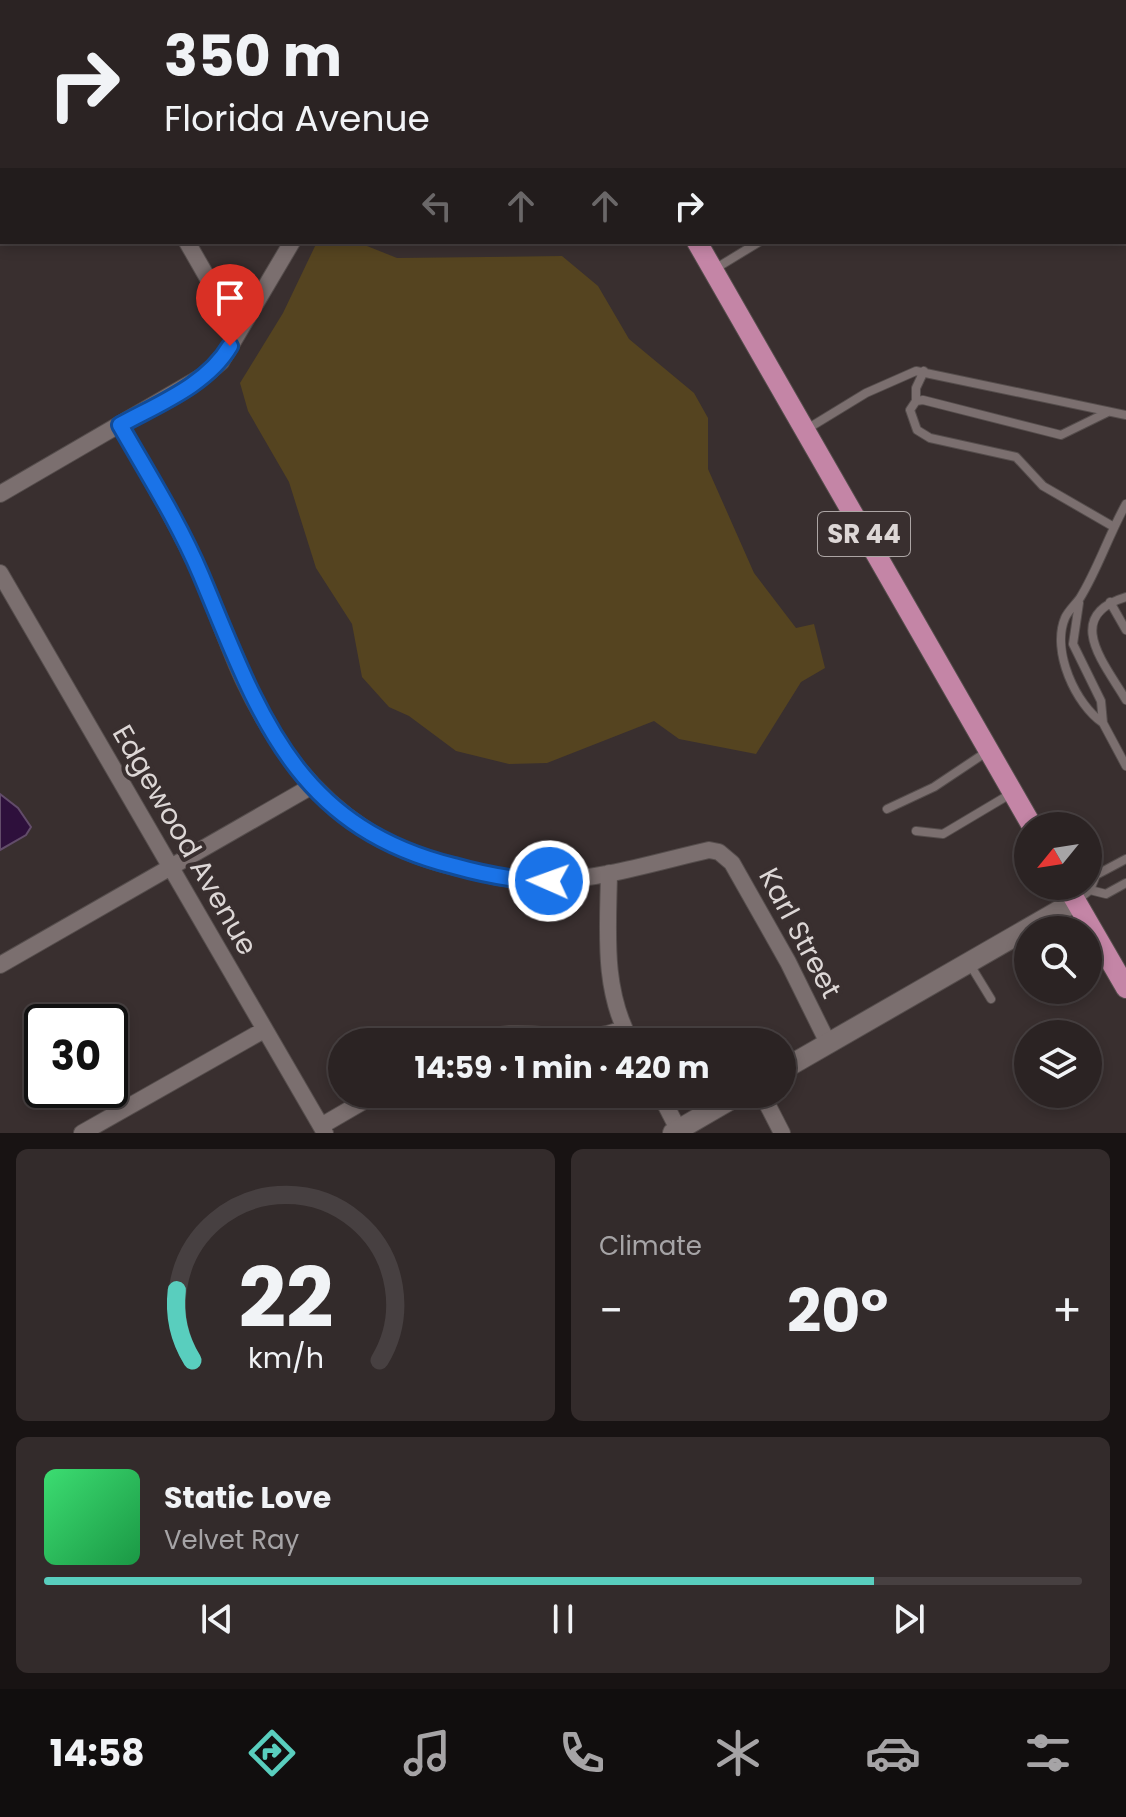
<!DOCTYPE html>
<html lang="en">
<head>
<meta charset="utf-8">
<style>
	body { margin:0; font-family:Poppins,sans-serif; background:#332b2b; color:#f1f3f6; height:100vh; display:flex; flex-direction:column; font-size:30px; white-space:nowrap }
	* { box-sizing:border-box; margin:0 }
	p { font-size:26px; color:#a6a4a6 }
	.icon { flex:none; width:44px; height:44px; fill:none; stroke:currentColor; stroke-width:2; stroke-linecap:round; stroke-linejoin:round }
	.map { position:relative; height:1133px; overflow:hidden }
	.details { display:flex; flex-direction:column; gap:16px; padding:16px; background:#181313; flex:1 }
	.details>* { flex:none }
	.banner { position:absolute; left:0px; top:0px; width:1126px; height:244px; box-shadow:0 4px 12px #0003,0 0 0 2px #474041; background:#2b2323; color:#f1f3f6; overflow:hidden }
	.needle { width:52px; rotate:240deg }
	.fabs { position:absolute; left:1014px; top:812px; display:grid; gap:16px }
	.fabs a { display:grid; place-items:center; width:88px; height:88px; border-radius:50%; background:#2b2323; box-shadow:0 4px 12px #0003,0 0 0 2px #474041; font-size:40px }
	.speed { position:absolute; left:24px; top:1004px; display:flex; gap:16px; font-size:40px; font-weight:700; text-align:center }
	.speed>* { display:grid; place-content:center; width:104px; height:104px; border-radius:50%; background:#2b2323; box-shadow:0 4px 12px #0003,0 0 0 2px #474041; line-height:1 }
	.speed .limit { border:4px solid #111; border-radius:12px; background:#fff; color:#111 }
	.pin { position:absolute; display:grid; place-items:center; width:68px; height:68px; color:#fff; margin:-82px -34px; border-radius:50% 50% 50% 0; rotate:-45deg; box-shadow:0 0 8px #0007 }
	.pin .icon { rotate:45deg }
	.me { position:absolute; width:88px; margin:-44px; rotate:272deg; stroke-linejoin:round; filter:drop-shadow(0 0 6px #0008) }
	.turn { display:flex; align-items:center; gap:28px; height:168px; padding:0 32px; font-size:36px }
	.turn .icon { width:104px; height:104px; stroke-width:2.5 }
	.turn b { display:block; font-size:56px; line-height:68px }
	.lanes { display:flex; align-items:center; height:76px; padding:0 32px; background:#0003; justify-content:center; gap:40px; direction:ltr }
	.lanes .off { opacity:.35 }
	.big { font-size:60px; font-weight:700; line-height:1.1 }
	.details .widget { flex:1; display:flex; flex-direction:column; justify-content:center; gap:12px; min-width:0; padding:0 28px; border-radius:12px; background:#332b2b }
	.details .dial { align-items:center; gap:0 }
	.dial svg { height:208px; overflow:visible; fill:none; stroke:#474041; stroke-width:7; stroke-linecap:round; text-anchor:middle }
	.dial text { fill:#f1f3f6; stroke:none }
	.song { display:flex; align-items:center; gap:24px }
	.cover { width:96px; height:96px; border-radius:12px; background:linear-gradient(135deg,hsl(140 70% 55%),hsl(140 70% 35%)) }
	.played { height:8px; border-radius:4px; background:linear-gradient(90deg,#59cebe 80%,#474041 80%) }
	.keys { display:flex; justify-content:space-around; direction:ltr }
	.heat { display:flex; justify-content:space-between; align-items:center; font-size:44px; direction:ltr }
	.details .tiles { flex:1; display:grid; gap:16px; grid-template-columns:1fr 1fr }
	.widget:last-child { grid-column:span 2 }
	.trip { position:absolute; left:328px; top:1028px; width:468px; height:80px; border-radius:40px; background:#2b2323; box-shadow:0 4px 12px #0003,0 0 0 2px #474041; font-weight:700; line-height:80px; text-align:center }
	.dock { display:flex; height:128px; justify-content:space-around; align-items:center; background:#110e0e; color:#a6a4a6 }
	.dock .icon { width:56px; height:56px }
	.dock .selected { color:#59cebe }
	.dock b { font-size:36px; color:#f1f3f6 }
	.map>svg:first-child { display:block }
	.green { fill:#554420 }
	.water { fill:#2e103c; stroke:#624c6a; stroke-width:2 }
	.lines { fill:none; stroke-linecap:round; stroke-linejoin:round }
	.lane-casing { stroke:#554d4c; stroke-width:10 }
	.street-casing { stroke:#554d4c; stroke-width:18 }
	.secondary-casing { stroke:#554d4c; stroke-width:22 }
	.primary-casing { stroke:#554d4c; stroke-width:22 }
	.lane { stroke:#7b6f6f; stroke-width:8 }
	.street { stroke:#7b6f6f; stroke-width:16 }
	.secondary { stroke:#7b6f6f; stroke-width:20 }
	.primary { stroke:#c485a6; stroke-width:20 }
	.route-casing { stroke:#114b97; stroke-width:20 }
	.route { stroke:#1a73e8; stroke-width:14 }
	.labels { text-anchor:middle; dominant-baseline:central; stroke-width:8; stroke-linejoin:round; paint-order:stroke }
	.shield { fill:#392f2f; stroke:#aca5a4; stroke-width:2 }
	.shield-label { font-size:26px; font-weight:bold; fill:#ddd7d6 }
	.street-label { font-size:28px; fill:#ddd7d6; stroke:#392f2f }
</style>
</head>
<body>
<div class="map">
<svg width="1126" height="1133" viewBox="0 0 1126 1133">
	<rect width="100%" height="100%" fill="#392f2f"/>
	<!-- green -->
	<path class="green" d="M317 242H357L397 258 562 256 598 286 629 339 694 393 708 418V469L754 573 796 628 814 624 825 668 801 682 756 754 679 739 654 721 547 763 509 764 456 751 409 716 389 707 362 677 352 624 316 568 289 482 248 411 240 383 283 313Z"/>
	<!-- water -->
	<path class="water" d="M0 794 18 808 31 827 26 835 0 850Z"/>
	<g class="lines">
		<!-- lane casing -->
		<g class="lane-casing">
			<path id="lane" d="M812 0 813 2
				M777 2 780 0
				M713 270 759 242
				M916 401V388L924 371
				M1108 412 1061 435 923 400 916 401 910 410 917 430 930 438 1016 457 1043 486 1114 527
				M807 429 866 393 916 371 1126 415
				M1126 597C1062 616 1105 664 1126 700
				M1110 602 1126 630
				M1079 603 1073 644 1101 701 1103 723 1126 766
				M1103 723C1076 705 1051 651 1065 618 1068 611 1075 605 1080 598 1098 569 1109 534 1126 504
				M887 809 934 787 988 751
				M916 831 943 834 1012 793
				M1090 890 1106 894 1126 883
				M1076 901 1090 890 1096 875 1126 859
				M969 963 991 999"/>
		</g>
		<!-- street casing -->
		<g class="street-casing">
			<path id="street" d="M204 0 206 2
				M89 2 90 0
				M316 2 320 0
				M187 242 238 331
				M120 425C147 473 176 520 198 569 215 606 227 645 244 681 286 770 350 840 447 865 481 873 513 883 549 881 603 879 656 862 709 850L719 852 732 863 788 962 828 1043
				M0 494 208 373 221 362 292 242
				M0 573 325 1133
				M609 873C608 932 602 989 631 1042
				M0 965 312 786
				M470 1042C519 1022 586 1049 623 1028
				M660 1094 680 1133
				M762 1094 782 1133
				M321 1126 376 1094
				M82 1133 264 1030"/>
		</g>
		<!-- secondary casing -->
		<g class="secondary-casing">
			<path id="secondary" d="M782 1070 1076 901
				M673 1133 740 1094"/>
		</g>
		<!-- primary casing -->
		<g class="primary-casing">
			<path id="primary" d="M557 0 558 2
				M697 242 1032 826
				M1067 886 1126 988"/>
		</g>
		<!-- lane -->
		<use href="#lane" class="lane"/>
		<!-- street -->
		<use href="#street" class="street"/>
		<!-- secondary -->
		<use href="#secondary" class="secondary"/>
		<!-- primary -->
		<use href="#primary" class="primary"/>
	</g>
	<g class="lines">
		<!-- route casing -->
		<g class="route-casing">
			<path id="route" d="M230 346C207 385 158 404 120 425 148 474 179 523 201 575 258 711 293 826 454 866 486 875 516 881 549 881"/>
		</g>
		<!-- route -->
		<use href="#route" class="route"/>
	</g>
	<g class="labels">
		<!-- shield labels -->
		<rect class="shield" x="818" y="512" width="92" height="44" rx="6"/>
		<g class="shield-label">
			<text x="864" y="534">SR 44</text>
		</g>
		<!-- street labels -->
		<g class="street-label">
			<text transform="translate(185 840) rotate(60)">Edgewood Avenue</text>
			<text transform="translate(800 933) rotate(62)">Karl Street</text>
		</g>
	</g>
</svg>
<div class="fabs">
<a><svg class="needle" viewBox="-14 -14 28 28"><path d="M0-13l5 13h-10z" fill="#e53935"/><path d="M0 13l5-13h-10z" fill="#a6a4a6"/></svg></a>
<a><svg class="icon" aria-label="search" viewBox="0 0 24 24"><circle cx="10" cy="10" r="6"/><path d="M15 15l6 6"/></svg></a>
<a><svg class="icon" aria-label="layers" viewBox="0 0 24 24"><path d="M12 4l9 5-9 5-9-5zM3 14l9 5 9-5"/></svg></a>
</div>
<div class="speed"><div class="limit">30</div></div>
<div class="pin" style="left:230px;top:346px;background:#d93025"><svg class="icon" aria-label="arrive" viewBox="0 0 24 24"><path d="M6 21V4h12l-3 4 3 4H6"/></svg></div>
<svg class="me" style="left:549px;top:881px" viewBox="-20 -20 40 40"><circle r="17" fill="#1a73e8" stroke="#fff" stroke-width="3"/><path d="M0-11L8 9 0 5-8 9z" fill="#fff"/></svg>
<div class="trip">14:59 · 1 min · 420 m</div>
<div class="banner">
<div class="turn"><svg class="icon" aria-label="right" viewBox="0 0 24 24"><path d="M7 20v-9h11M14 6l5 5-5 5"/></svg><div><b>350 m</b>Florida Avenue</div></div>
<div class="lanes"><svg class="icon off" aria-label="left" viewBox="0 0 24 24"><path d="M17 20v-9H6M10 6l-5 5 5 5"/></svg><svg class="icon off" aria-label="ahead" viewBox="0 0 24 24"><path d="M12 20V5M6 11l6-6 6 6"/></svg><svg class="icon off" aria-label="ahead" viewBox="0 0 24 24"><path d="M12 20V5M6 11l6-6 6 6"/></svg><svg class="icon" aria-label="right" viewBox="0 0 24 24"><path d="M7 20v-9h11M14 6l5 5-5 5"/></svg></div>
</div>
</div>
<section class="details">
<div class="tiles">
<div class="widget dial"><svg viewBox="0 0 100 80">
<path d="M14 69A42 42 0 1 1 86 69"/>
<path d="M14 69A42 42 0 0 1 8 42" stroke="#59cebe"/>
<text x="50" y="56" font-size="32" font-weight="700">22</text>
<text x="50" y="72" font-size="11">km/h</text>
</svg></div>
<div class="widget"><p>Climate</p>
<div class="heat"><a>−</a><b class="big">20°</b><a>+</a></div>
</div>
<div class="widget">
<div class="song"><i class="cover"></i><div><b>Static Love</b><p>Velvet Ray</p></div></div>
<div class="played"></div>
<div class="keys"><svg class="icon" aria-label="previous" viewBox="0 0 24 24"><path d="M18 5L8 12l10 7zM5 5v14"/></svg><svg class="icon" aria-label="pause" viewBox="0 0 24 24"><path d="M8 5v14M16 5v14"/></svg><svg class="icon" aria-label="next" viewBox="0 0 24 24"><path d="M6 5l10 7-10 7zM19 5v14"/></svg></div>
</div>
</div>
</section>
<nav class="dock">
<b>14:58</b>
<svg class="icon selected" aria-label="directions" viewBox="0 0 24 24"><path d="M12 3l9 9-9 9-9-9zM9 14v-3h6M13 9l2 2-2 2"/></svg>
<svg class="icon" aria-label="music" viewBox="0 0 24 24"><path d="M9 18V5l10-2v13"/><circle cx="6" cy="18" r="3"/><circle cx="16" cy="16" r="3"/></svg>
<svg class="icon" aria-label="phone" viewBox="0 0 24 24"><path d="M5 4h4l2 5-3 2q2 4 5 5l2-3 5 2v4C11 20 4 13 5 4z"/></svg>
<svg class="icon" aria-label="climate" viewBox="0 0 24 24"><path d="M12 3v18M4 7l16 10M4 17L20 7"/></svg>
<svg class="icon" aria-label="car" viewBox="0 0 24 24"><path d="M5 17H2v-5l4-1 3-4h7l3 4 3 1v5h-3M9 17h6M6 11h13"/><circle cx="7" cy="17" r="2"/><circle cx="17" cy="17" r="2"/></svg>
<svg class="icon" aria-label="filters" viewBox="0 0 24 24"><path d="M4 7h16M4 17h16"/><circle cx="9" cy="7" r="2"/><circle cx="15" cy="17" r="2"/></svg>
</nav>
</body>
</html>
